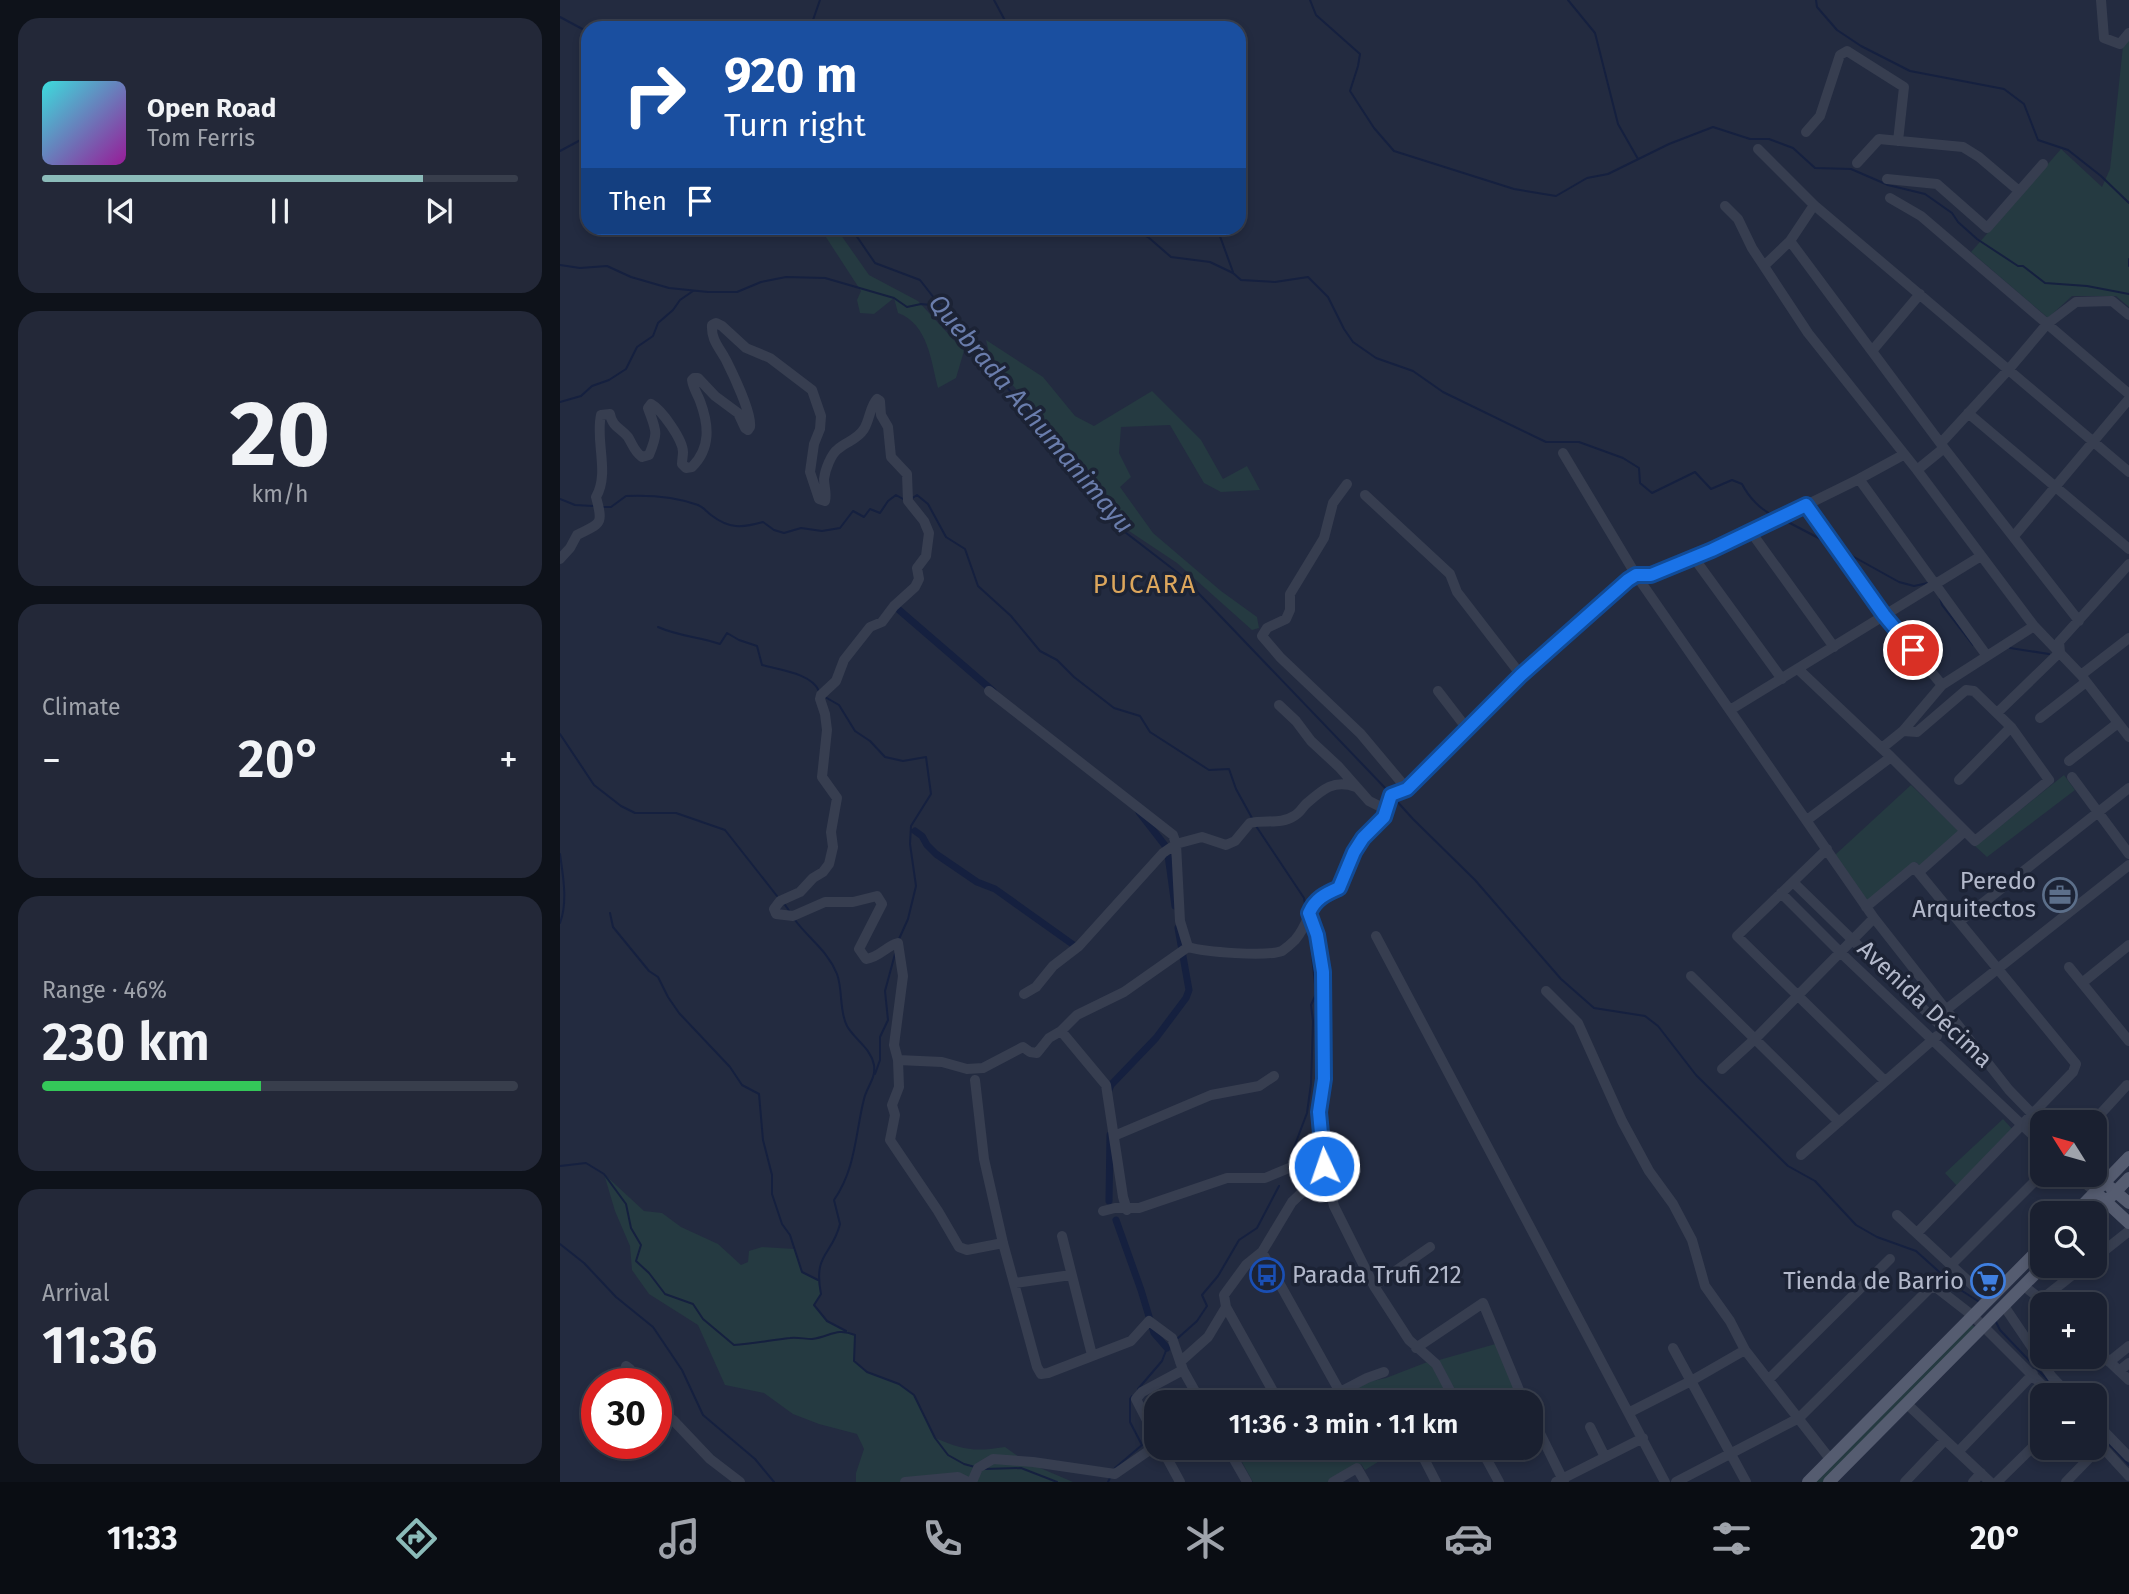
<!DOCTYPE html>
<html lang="en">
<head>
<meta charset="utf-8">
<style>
	body { margin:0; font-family:"Fira Sans",sans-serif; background:#232838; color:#f1f3f6; height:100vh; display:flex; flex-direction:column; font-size:26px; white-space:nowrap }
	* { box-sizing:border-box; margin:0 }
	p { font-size:23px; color:#9fa3ab }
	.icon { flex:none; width:38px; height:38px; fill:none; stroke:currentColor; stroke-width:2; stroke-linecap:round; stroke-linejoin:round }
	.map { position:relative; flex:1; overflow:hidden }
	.drawer { display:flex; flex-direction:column; gap:18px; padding:18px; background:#0e121a; width:560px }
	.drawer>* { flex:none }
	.banner { position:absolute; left:21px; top:21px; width:665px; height:214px; border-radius:21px; box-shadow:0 4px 10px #0003,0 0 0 2px #383e4c; background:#1a4fa0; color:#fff; overflow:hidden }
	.needle { width:46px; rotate:307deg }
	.tools { position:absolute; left:1470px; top:1110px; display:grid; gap:14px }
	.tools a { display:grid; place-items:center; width:77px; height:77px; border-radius:14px; background:#1a2030; box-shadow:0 4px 10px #0003,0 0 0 2px #383e4c; font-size:35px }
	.speed { position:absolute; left:21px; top:1368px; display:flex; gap:14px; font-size:35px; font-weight:700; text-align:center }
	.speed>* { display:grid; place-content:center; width:91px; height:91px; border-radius:50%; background:#1a2030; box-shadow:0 4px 10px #0003,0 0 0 2px #383e4c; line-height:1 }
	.speed .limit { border:10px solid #d22; background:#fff; color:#111 }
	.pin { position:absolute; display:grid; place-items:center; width:60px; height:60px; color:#fff; margin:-30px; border:4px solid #fff; border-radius:50%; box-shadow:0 2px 7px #0007 }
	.me { position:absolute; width:77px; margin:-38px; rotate:357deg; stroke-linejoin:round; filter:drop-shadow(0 0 5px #0008) }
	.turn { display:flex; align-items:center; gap:24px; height:147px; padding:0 28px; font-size:32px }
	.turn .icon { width:91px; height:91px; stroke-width:2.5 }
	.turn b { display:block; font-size:49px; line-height:60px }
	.then { display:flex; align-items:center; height:66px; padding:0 28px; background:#0003; gap:14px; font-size:26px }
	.big { font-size:52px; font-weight:600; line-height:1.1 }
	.drawer .card { flex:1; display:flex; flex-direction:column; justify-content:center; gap:10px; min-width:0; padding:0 24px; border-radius:21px; background:#232838 }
	.drawer .dial { align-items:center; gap:0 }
	.dial b { font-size:91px; line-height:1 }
	.song { display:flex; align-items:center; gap:21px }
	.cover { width:84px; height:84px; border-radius:10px; background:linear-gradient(135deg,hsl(180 70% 55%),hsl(300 70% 35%)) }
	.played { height:7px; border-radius:4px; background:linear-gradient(90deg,#8bbbb9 80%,#383e4c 80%) }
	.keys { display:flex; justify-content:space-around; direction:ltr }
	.heat { display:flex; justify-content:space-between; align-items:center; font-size:38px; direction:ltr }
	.charge { height:10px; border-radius:5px; background:linear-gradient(90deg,#34c759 46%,#383e4c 0) }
	.trip { position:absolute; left:584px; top:1390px; width:399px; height:70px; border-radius:21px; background:#1a2030; box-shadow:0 4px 10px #0003,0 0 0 2px #383e4c; font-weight:600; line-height:70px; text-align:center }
	.tabs { display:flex; height:112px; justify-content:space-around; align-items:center; background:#0a0d13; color:#9fa3ab }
	.tabs .icon { width:49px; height:49px }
	.tabs .current { color:#8bbbb9 }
	.tabs b { font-size:32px; color:#f1f3f6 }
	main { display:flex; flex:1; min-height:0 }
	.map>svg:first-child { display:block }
	.green { fill:#253a41 }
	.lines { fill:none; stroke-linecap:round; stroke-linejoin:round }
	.stream { stroke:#15203f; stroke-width:2 }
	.canal { stroke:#15203f; stroke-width:7 }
	.minor { stroke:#373e50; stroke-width:10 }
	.major { stroke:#555c70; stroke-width:12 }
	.route-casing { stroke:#114b97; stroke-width:18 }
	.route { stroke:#1a73e8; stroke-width:12 }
	.labels { text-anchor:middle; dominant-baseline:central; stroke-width:7; stroke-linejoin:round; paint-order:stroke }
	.poi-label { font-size:24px; fill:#b3b9cb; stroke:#1c2335; text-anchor:end }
	.street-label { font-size:24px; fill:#b3b9cb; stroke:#1c2335 }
	.water-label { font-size:26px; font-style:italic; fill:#6a7dac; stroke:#1c2335 }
	.neighbourhood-label { font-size:26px; letter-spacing:2px; fill:#dca65c; stroke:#1c2335 }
</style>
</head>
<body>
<main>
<section class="drawer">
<div class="card">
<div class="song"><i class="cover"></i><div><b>Open Road</b><p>Tom Ferris</p></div></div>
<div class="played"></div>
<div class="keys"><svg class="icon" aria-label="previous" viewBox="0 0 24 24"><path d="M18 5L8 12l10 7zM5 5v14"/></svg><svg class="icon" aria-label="pause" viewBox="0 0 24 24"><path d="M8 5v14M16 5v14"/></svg><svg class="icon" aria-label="next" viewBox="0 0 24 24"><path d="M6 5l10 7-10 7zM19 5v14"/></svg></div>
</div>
<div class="card dial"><b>20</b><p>km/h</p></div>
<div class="card"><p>Climate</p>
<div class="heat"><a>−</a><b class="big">20°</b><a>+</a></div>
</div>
<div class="card"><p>Range · 46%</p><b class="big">230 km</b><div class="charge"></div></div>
<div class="card"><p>Arrival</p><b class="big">11:36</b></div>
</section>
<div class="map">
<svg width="1569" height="1482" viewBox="0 0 1569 1482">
	<rect width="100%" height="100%" fill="#232b40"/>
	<!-- green -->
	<path class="green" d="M1569 38V307L1556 296H1512L1488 318 1411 252 1501 149 1542 187 1550 169 1563 46Z
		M260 228H276L309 275 358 301 404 351 396 378 378 388C371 361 368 324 338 313L334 298 314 314 300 313 297 300 301 291Z
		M426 340 483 377 515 416 534 426 592 391 641 440 663 479 687 466 700 490 661 492 644 483 610 425 561 427 559 453 571 477 560 487 593 533 661 591 697 617 699 628 692 630 617 563 566 529 540 483 431 361Z
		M1504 775 1515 790 1427 857 1415 846Z
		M1351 785 1400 832 1360 866 1356 862 1307 901 1275 855Z
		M1443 1119 1453 1130 1397 1186 1385 1173Z
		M44 1174 84 1211 102 1213 121 1227 158 1244 181 1265 188 1262 189 1251 202 1247 234 1249 242 1272 258 1280 261 1294 254 1305 267 1321 295 1335 294 1361 307 1372 339 1384 354 1395 375 1438C404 1450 413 1452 445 1447L466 1462 513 1482H296V1473L304 1449 297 1434 259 1424 233 1414 204 1393 165 1385 138 1325 89 1294 72 1270 70 1246 55 1211Z
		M1411 1324 1415 1327 1265 1482H1253Z
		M939 1343 956 1392 939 1402H930L927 1396 914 1402H901L879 1360Z
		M870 1361 892 1399 887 1402H770L808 1382 826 1378Z
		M688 1447H842L805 1470 801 1464 770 1482H693L677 1453Z"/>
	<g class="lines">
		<!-- stream -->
		<path class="stream" d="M434 0 449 28
			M750 0 756 15 800 54 798 66 790 91 814 128 834 151 954 189 996 196 1027 178 1048 174 1109 144 1153 127 1190 139H1209L1233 148 1255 168 1291 169 1328 185 1365 194 1392 213 1398 222 1417 239 1458 266H1463L1485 283 1527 286 1569 294
			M1008 0 1035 33 1058 124 1078 159
			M1256 0 1257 7 1277 30 1301 46 1350 71 1444 89 1464 104 1478 140 1508 150 1541 176 1569 203
			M0 17 28 32
			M257 28 253 20 260 0
			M0 151 28 136
			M291 228 315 263 360 280 417 353 533 486 561 529 622 576 828 791
			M570 228 588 237 611 257 650 262 673 273 681 280 715 282 748 277 768 297 784 329 793 342 816 358 853 371 883 392 986 442H1019L1063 458 1079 468 1080 483 1092 493 1135 472 1151 489 1172 480 1182 484C1188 496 1201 511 1215 516
			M657 228 673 272
			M1569 259V266
			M0 265 20 268 47 266 71 277 109 288 148 292H177L201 282 226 277 265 278 334 298 347 307 361 304 380 306
			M0 402 21 396 32 386 49 380 66 369 77 347 93 336 98 323 113 310 120 300 133 291
			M0 499 15 505 33 506
			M351 499 357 495 368 504 386 537 405 549 418 586 451 616 480 651 497 660 514 677 554 708 580 716 590 732 649 770 669 769 676 789 692 818
			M42 507H51L66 496C89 495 116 497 138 505 143 507 146 511 151 515 169 529 182 528 203 522L214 530 224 533 241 528 262 531 280 528 293 511 304 517 310 509 320 513 328 501 336 495 343 499
			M1226 521 1268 543
			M1285 552 1339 582 1354 586 1368 583
			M1380 598 1382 605 1413 645
			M98 627C118 636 139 637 160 644L167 633 179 640 197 646 202 665C219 670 251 673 259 691
			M1450 648 1489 654
			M265 697 279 705 295 731 310 741 325 757 343 761 366 757 371 794 351 826 350 844 356 886 348 919 339 939
			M0 734 34 785 61 806 75 813H116L165 830 217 896
			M834 798 853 819 915 880 1001 979 1034 1008 1085 1016 1098 1026 1136 1075 1228 1166 1255 1181 1296 1225 1317 1237 1356 1251 1396 1287 1421 1303
			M696 826 744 898 746 910
			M0 854C3 876 8 902 0 923
			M223 902 230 912
			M50 913 53 927 89 971 98 977 108 997 119 1013 170 1067 182 1085 199 1094 203 1140 212 1175V1194L222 1224 230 1235 242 1272 258 1280
			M235 920C249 939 268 951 277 974 283 990 279 1011 287 1026 294 1039 311 1048 314 1065 316 1079 307 1086 304 1099 295 1135 296 1168 274 1200L280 1224C272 1256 253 1253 261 1294L254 1305 267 1321 286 1331
			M315 1074 320 1060V1037L328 1020 325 991 335 954
			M730 1158 747 1113 751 1084 753 1021 751 1005 756 994 749 926
			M0 1166 26 1163 44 1174 66 1204 71 1228 81 1245 76 1261 89 1273 105 1294 133 1304 143 1319 174 1345C193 1344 211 1340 230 1338 237 1337 245 1339 252 1339 270 1337 276 1327 295 1335L294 1361 307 1372 339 1384 354 1395 375 1438 388 1455 404 1464 415 1467
			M0 1244 24 1263 56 1297 93 1327 122 1370 143 1415 195 1459 214 1482
			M1435 1320 1440 1330 1502 1395
			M618 1338 637 1321 647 1306 642 1295 658 1276 679 1240 697 1228 719 1186
			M578 1389 602 1361 607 1348
			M1535 1429 1569 1465
			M555 1468 582 1445 570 1422V1399L572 1396
			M424 1469 461 1468 497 1482
			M548 1482 551 1476"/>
		<!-- canal -->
		<path class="canal" d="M338 609 433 691
			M579 812 607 848 615 906
			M355 831 362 836 367 845 376 854 417 882 435 889 515 946
			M548 1092 551 1085 596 1038 626 998 629 990 618 928
			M549 1201 550 1135
			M556 1220 581 1290 594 1333 607 1348"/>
		<!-- minor -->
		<path class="minor" d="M1541 0 1544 38 1560 44 1569 33
			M1246 132 1260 116 1280 55 1287 51 1344 87 1338 141
			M1198 149 1254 205 1569 472
			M1297 163 1319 139 1403 147 1419 157 1459 191
			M1327 179 1377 184 1427 228 1483 164
			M1330 198 1361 216 1569 394
			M1165 206 1178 219 1192 248 1248 333 1357 470 1474 626 1521 675 1569 737
			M1230 241 1384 448 1519 621
			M1205 265 1230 241 1254 205
			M1312 351 1360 294
			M1408 413 1569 549
			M1381 443 1449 369 1487 324 1516 302 1552 301 1569 315
			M1003 453 1076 575 1314 918 1449 1090 1482 1124
			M1357 470 1384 448
			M1299 479 1427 656
			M787 484 773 503 764 538 730 594V610L726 619 707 628 702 636 720 657 800 733 847 789
			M805 495 890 574 897 592 961 675
			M1246 505 1324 615 1382 685
			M1191 532 1274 647
			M1454 536 1569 399
			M1134 558 1222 679
			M0 559 10 548 17 535C40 523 44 526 36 497 50 473 35 441 41 415L50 414C52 427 62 429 68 437 73 445 74 451 82 457L89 455C99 431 96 431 88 408L91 404C102 410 123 440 123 452 123 456 122 460 122 464L126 468 132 467C151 448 149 425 140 401 137 393 133 388 132 380L134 378H138L155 396 178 413 185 428 188 430 190 427C192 414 173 374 166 360 159 347 151 340 152 325L156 323 162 326 186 348 210 358 252 390 261 416 260 429 254 444 250 472 259 499 265 501C267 493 264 487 264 479 265 470 271 454 278 449 287 441 297 440 304 429 310 419 310 406 317 399L320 401 321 415 328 427 331 457 347 474 348 501 364 521 369 533 366 556 357 568 359 579 355 587 334 606 322 622 310 627 284 660 276 681 261 695 260 699 265 714 267 730 262 777 277 798 271 832 273 847 269 864 263 872 253 878 240 892 220 901 214 909 216 914 233 916 265 902H293L317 896 322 904 299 949 306 959C320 957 326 946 338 943L343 976 334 1045 338 1060 339 1087 332 1105 335 1115 330 1140 378 1211 399 1247 407 1250 443 1243
			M1500 652 1499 642 1569 564
			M1238 669 1331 757 1415 841 1489 780 1451 727 1414 691 1406 690 1357 732 1343 731 1322 748
			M1521 675 1569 638
			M429 691 613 835 616 844 620 921 628 947
			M878 691 908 730
			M719 705 736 721 751 741 779 767 809 801 827 810
			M1170 710 1421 556
			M1437 713 1500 652
			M1480 718 1526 682
			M1343 731 1382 685 1474 626
			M1509 761 1558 723
			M1512 777 1569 854
			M1399 780 1451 727
			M1247 820 1331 757
			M1267 849 1177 936 1325 1081
			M1359 872 1405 831
			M1233 882 1384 1029
			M1221 893 1281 953 1482 1144
			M1306 907 1354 867 1516 1064 1513 1072 1357 1233
			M749 913 757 935 763 972 764 1079 759 1113 764 1166 774 1206 814 1286 849 1340 876 1364 896 1402
			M1400 921 1569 788
			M816 936 1105 1482
			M1509 967 1569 1041
			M1131 976 1279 1122
			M1522 983 1569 945
			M986 991 1018 1023 1062 1121 1089 1171 1113 1204 1132 1240 1145 1286 1170 1321 1185 1350 1270 1459
			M464 994 476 987 493 966 519 946 603 853 616 844 642 837 666 845 675 841 690 823C705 819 720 825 734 816 739 814 742 808 746 804 763 789 774 779 796 787
			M1387 1009 1569 865
			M501 1031 546 1085 563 1197 567 1210
			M338 1060 382 1062 407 1069 423 1068 463 1047 470 1052 477 1053 489 1038 501 1031 517 1015 564 992 628 947C645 952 706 957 722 951 725 949 732 943 735 940 756 915 741 905 779 888L794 852 803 838 824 817 831 795 847 789 961 675 1068 580 1076 575H1091L1169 543 1299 479 1343 455
			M1162 1069 1196 1038 1314 918
			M415 1080 424 1159 443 1243 477 1367 481 1374 488 1373 571 1341 589 1321 612 1338 623 1370 641 1402
			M1533 1122 1567 1085
			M554 1136 651 1095 699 1086 714 1076
			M1241 1155 1377 1036
			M1535 1173 1545 1182
			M1515 1174 1535 1192
			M543 1211 555 1208H579L667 1178H705L746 1161 764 1166 749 1186 732 1202 702 1252 686 1265 664 1295 666 1307 648 1337 620 1362
			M1337 1215 1419 1291 1433 1295
			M502 1236 532 1355
			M702 1252 780 1392
			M1535 1258 1569 1231
			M1391 1265 1482 1174
			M455 1283 511 1275
			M814 1286 870 1247
			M1464 1286 1487 1304
			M1482 1299 1525 1265
			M1444 1306 1492 1377 1509 1395
			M666 1307 719 1402
			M856 1348 923 1303 964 1402
			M1113 1348 1186 1482
			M1535 1348 1569 1380
			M1549 1362 1569 1346
			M66 1366 70 1369 78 1384
			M1559 1371 1569 1363
			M1209 1379 1330 1259
			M761 1402 807 1378 824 1372
			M1347 1404 1430 1482
			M96 1408 113 1420 150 1459 180 1482
			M1070 1412 1131 1381 1185 1350
			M971 1415 1004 1482
			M1535 1422 1569 1457
			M1030 1427 1045 1457
			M1535 1439 1569 1476
			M597 1440 576 1399 582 1392 623 1370
			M601 1447 620 1482
			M667 1447 687 1482
			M858 1447 876 1482
			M920 1447 939 1482
			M1398 1452 1473 1374
			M345 1482 398 1477 408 1482
			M412 1482 418 1468 433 1459 473 1462 555 1474 597 1445
			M773 1482 797 1468 805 1482
			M996 1482 1083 1438
			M1116 1482 1239 1418 1370 1288H1377L1413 1316 1492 1395
			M1345 1482 1385 1440
			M1413 1482 1421 1473
			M1437 1482 1482 1438
			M1506 1482 1541 1446"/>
		<!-- major -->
		<path class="major" d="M1550 1187 1569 1203
			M1541 1197 1569 1223
			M1515 1213 1569 1157
			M1535 1213 1569 1178
			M1248 1482 1482 1246
			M1269 1482 1484 1265"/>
	</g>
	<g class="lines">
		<!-- route casing -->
		<g class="route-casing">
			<path id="route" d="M764 1166 759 1112 764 1079 763 972 757 935 749 913C755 899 765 894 779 888L794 852 803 838 824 817 831 795 847 789 961 675 1068 580 1076 575H1091L1152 550 1246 505 1324 615 1353 650"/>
		</g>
		<!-- route -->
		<use href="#route" class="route"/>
	</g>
	<!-- icons -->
	<defs>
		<g id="office-ring" transform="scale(1.75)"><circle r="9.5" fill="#1c2335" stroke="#5c6f8a" stroke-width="1.5"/><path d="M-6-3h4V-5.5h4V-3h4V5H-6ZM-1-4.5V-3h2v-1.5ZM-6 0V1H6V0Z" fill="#5c6f8a"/></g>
		<g id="bus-ring" transform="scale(1.75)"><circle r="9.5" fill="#1c2335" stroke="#1a4fb4" stroke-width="1.5"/><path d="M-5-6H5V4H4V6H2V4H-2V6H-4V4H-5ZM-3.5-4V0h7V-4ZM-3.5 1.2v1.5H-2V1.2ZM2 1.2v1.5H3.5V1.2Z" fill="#1a4fb4"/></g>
		<g id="supermarket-ring" transform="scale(1.75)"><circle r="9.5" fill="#1c2335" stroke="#3f7fe0" stroke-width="1.5"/><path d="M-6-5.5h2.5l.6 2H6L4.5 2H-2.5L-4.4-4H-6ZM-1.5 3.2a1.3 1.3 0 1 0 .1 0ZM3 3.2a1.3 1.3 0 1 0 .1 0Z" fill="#3f7fe0"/></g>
	</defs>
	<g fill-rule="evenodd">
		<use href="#office-ring" x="1500" y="895"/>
		<use href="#bus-ring" x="707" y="1275"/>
		<use href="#supermarket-ring" x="1428" y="1281"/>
	</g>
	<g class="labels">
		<!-- poi labels -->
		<g class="poi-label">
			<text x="1476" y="881">Peredo<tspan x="1476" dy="28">Arquitectos</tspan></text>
			<text x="732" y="1275" text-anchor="start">Parada Trufi 212</text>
			<text x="1404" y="1281">Tienda de Barrio</text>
		</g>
		<!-- street labels -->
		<g class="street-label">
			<text transform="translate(1365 1004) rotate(43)">Avenida Décima</text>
		</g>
		<!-- water labels -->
		<g class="water-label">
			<text transform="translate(471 414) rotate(50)">Quebrada Achumanimayu</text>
		</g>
		<!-- neighbourhood labels -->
		<g class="neighbourhood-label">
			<text x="585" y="584">PUCARA</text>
		</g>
	</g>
</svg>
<div class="tools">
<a><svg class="needle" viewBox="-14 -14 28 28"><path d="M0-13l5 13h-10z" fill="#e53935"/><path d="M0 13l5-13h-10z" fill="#9fa3ab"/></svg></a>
<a><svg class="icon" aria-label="search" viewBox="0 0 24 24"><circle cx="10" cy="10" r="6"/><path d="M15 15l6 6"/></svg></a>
<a>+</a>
<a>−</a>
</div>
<div class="speed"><div class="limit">30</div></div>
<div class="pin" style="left:1353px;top:650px;background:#d93025"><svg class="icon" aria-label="arrive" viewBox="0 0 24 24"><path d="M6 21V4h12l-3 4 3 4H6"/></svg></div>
<svg class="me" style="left:764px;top:1166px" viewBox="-20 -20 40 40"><circle r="17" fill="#1a73e8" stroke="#fff" stroke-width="3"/><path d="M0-11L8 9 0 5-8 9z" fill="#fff"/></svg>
<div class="trip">11:36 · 3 min · 1.1 km</div>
<div class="banner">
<div class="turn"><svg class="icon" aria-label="right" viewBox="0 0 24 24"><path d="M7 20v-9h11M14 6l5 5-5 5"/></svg><div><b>920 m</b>Turn right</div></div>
<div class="then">Then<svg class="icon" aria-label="arrive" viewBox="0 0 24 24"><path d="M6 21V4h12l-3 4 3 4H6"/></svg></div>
</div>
</div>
</main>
<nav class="tabs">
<b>11:33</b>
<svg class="icon current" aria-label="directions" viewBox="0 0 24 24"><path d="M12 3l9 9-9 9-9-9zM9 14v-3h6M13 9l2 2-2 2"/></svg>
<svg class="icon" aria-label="music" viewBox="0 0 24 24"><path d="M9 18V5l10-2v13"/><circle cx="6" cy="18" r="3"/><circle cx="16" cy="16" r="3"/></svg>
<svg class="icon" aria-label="phone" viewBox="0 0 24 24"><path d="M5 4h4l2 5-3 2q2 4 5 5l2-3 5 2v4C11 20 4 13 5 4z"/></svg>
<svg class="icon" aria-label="climate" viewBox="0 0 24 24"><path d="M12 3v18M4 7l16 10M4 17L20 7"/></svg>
<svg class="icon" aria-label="car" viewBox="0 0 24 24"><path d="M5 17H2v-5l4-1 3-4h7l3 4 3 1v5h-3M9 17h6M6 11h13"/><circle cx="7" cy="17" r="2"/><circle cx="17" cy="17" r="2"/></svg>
<svg class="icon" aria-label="filters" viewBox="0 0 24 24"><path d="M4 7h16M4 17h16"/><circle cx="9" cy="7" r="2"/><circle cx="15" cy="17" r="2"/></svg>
<b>20°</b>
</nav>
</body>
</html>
